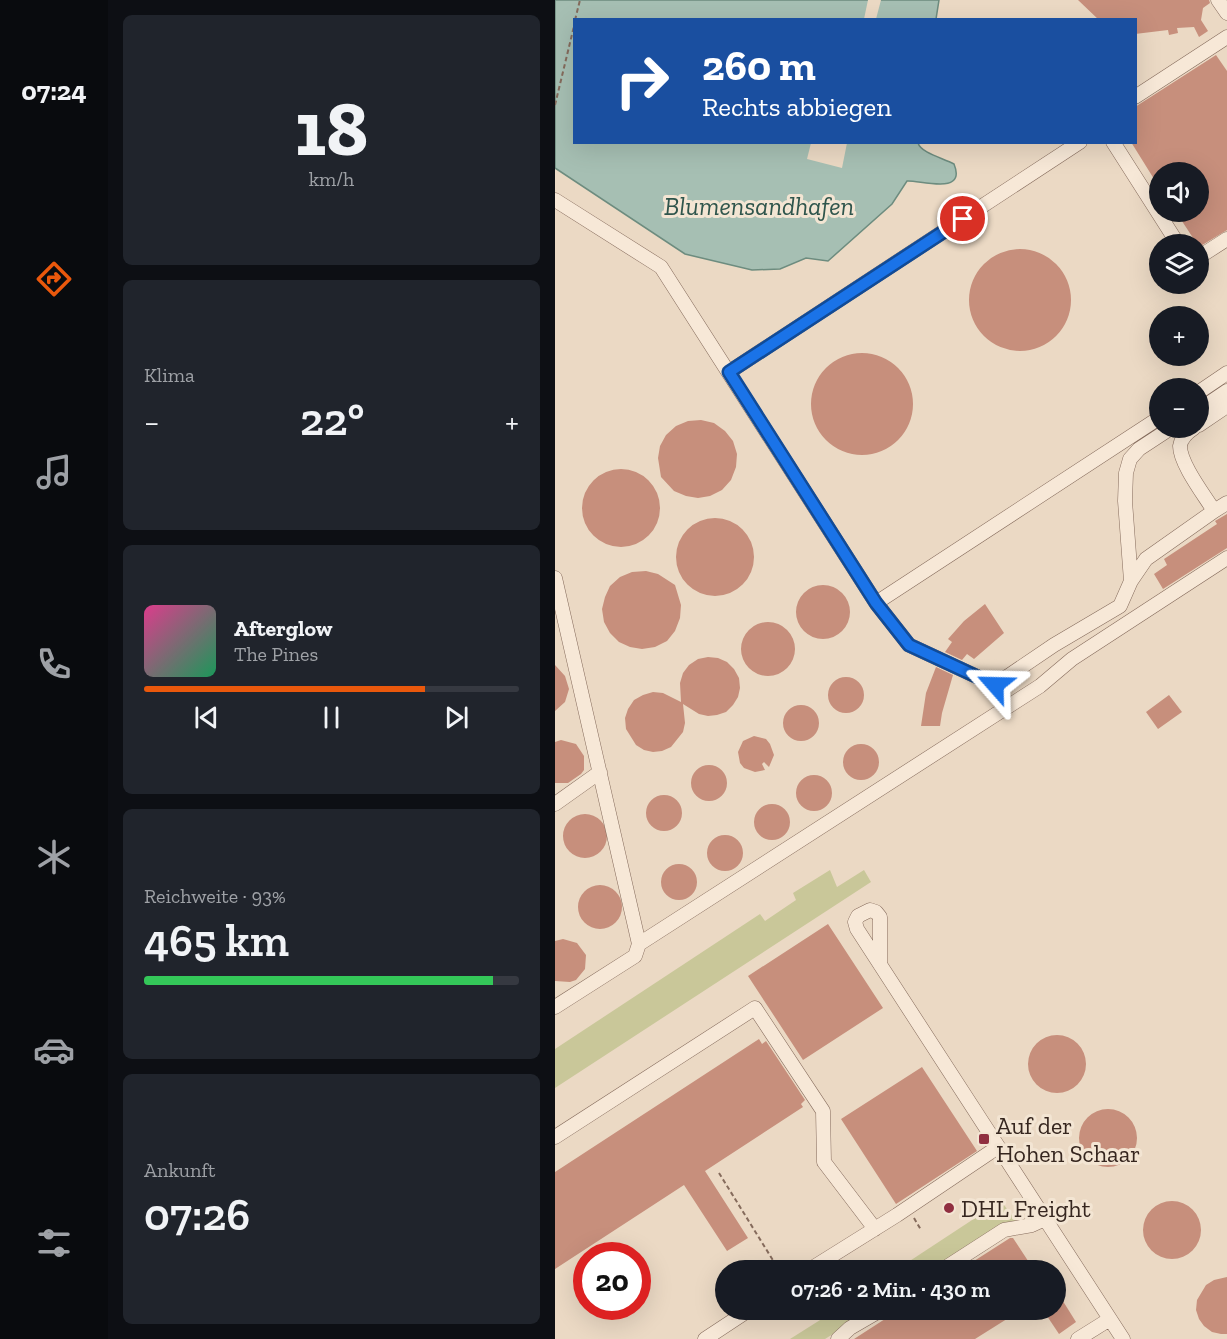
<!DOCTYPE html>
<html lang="de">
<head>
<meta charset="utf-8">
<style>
	body { margin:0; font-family:"Zilla Slab",serif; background:#20242c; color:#f1f3f6; height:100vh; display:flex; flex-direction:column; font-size:22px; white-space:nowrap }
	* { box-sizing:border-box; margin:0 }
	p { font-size:20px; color:#9ea1a6 }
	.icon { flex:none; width:33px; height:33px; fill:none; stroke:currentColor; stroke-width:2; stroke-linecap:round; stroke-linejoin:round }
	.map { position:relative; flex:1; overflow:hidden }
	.panel { display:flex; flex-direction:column; gap:15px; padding:15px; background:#0d0f14; width:447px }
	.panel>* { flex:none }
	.hud { position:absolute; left:18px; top:18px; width:564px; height:126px; border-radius:0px; box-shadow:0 6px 24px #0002; background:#1a4fa0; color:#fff; overflow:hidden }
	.buttons { position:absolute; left:594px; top:162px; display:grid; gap:12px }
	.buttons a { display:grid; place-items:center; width:60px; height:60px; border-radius:50%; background:#171b24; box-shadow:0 6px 24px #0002; font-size:30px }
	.speed { position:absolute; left:18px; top:1242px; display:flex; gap:12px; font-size:30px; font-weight:700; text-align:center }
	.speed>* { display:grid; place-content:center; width:78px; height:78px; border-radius:50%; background:#171b24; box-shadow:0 6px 24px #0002; line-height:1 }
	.speed .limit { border:9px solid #d22; background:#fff; color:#111 }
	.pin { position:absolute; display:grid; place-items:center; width:51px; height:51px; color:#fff; margin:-26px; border:3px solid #fff; border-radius:50%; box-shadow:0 2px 6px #0007 }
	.me { position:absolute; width:66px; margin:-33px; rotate:295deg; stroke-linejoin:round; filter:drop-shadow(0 0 4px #0008) }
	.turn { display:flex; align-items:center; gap:21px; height:126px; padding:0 30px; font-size:27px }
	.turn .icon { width:78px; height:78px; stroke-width:2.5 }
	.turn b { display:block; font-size:42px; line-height:51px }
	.big { font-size:45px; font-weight:600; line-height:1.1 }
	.panel .tile { flex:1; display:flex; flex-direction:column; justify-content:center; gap:9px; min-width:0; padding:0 21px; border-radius:9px; background:#20242c }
	.panel .dial { align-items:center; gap:0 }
	.dial b { font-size:78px; line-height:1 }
	.song { display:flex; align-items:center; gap:18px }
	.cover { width:72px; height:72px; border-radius:9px; background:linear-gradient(135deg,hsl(330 70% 55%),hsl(150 70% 35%)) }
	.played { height:6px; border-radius:3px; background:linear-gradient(90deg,#ea580c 75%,#363941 75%) }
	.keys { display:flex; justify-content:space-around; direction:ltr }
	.heat { display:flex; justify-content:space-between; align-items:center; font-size:33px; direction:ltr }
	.charge { height:9px; border-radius:4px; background:linear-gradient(90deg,#34c759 93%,#363941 0) }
	.trip { position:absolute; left:160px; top:1260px; width:351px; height:60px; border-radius:30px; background:#171b24; box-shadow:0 6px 24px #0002; font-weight:600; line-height:60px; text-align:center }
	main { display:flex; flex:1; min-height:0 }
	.menu { display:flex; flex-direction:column; width:108px; justify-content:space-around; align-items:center; background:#090b0e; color:#9ea1a6 }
	.menu .icon { width:42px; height:42px }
	.menu .selected { color:#ea580c }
	.menu b { font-size:27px; color:#f1f3f6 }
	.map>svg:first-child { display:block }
	.green { fill:#c9c799 }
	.water { fill:#a6bfb3; stroke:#6d8c7f; stroke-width:1.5 }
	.pier { fill:#ebd9c4 }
	.building { fill:#c78f7c }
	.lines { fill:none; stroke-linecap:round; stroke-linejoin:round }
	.minor-casing { stroke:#856b5c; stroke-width:15 }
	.path { stroke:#856b5c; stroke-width:2; stroke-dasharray:4.5 3; stroke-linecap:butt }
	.minor { stroke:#f7e8d7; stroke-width:14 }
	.route-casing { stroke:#114b97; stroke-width:15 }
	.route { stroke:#1a73e8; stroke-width:10 }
	.poi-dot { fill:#902f40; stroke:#f3e5d3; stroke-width:2 }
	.labels { text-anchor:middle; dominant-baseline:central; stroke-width:6; stroke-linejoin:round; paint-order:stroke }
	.poi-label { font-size:24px; fill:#36261f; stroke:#f3e5d3; text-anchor:start }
	.water-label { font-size:26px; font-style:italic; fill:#2f554c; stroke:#f3e5d3 }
</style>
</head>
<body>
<main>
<nav class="menu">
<b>07:24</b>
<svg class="icon selected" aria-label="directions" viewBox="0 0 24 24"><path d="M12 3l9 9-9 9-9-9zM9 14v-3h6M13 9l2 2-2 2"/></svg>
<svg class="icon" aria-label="music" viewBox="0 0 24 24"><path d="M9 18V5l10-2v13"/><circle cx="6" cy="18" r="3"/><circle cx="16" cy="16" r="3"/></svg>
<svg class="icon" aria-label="phone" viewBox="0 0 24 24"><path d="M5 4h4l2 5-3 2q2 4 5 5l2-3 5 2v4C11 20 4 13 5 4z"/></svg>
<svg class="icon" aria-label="climate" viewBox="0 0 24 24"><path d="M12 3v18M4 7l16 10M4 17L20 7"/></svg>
<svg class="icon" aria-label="car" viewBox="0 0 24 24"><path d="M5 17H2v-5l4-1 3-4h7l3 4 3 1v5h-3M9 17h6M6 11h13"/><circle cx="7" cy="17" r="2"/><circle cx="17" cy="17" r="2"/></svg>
<svg class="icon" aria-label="filters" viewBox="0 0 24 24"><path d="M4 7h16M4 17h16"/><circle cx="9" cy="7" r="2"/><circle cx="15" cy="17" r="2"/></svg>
</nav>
<section class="panel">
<div class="tile dial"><b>18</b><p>km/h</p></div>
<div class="tile"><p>Klima</p>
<div class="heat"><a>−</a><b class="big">22°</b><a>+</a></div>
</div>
<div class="tile">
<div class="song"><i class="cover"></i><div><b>Afterglow</b><p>The Pines</p></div></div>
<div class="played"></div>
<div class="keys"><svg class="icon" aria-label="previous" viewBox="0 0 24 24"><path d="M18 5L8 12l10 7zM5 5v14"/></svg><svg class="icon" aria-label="pause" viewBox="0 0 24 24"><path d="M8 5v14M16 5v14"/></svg><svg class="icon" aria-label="next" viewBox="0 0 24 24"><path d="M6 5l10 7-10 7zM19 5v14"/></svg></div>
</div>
<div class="tile"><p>Reichweite · 93%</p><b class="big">465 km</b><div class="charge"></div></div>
<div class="tile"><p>Ankunft</p><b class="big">07:26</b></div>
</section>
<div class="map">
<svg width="672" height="1339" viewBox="0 0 672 1339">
	<rect width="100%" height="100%" fill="#ebd9c4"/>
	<!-- green -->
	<path class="green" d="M275 870 282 887 309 870 316 882 0 1088V1049L205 914 210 921 241 900 238 893Z
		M446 1201 461 1221 445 1227 377 1270H341Z
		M281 1310H316L270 1339H235Z"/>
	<!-- water -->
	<path class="water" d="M0 0H384L381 19 20 20V142L363 143C366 153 388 158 399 164 412 196 365 180 352 181L337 204 273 261 251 258 225 269 197 270 130 254 0 168Z"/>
	<!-- pier -->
	<path class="pier" d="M313 0H326L321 19H309Z
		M256 143H292L287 168 252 159Z"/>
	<!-- building -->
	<path class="building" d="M523 0H654L655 3 648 8 646 20 653 31 644 37 639 27 622 28 623 33 614 35 613 30 580 34V20H544Z
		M661 55 672 71V230L644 247 621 212H644V172H604V187L576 142H580V107Z
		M414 300a51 51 0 1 1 102 0a51 51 0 1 1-102 0Z
		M256 404a51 51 0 1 1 102 0a51 51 0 1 1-102 0Z
		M146 420 159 423 170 431 178 441 182 454 181 467 176 480 167 490 155 496 143 498 131 496 119 491 106 477 103 458 105 446 111 435 121 426 133 421Z
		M27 508a39 39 0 1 1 78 0a39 39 0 1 1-78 0Z
		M672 514V548L608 589 599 574 612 565 609 559 662 524 660 521Z
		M121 557a39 39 0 1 1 78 0a39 39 0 1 1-78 0Z
		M91 571 103 574 120 585 126 605 125 618 120 631 112 641 100 647 87 649 75 647 64 642 55 633 49 622 47 609 50 597 55 586 65 577 77 572Z
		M241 612a27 27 0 1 1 54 0a27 27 0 1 1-54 0Z
		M430 604 449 633 419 659 412 654 407 660 390 652 397 642 393 639 409 621Z
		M186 649a27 27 0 1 1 54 0a27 27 0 1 1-54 0Z
		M153 657 163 658 172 662 179 669 184 678 185 688 183 697 178 705 171 712 162 715 153 716 144 714 128 704 130 723 128 732 116 747 107 751 98 752 89 750 81 745 71 729 70 718 73 709 79 700 88 695 98 692 108 693 126 702 125 683 128 673 134 665 143 659Z
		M0 665 10 676 14 689 10 702 0 711Z
		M381 667 398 675 387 713 385 726H366L371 693Z
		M273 695a18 18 0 1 1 36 0a18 18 0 1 1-36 0Z
		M614 695 627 712 603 729 591 712Z
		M228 723a18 18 0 1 1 36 0a18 18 0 1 1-36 0Z
		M199 736 211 739 215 744 219 755 214 767 209 762 207 764 210 770 200 772 189 768 185 763 183 752 188 741Z
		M6 740 21 744 29 756V770L26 774 13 783H0V742Z
		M288 762a18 18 0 1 1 36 0a18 18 0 1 1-36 0Z
		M136 783a18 18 0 1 1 36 0a18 18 0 1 1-36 0Z
		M241 793a18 18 0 1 1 36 0a18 18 0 1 1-36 0Z
		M91 813a18 18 0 1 1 36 0a18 18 0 1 1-36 0Z
		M199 822a18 18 0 1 1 36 0a18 18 0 1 1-36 0Z
		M8 836a22 22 0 1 1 44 0a22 22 0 1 1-44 0Z
		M152 853a18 18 0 1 1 36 0a18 18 0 1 1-36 0Z
		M106 882a18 18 0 1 1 36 0a18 18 0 1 1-36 0Z
		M23 907a22 22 0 1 1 44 0a22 22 0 1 1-44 0Z
		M273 924 328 1008 248 1060 193 976Z
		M8 939 22 943 31 955 30 969 21 980 15 982 0 981V941Z
		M473 1064a29 29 0 1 1 58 0a29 29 0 1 1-58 0Z
		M204 1039 207 1044 211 1041 250 1100 246 1104 248 1107 150 1171 193 1238 172 1251 129 1185 0 1269V1172Z
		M367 1067 422 1151 341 1204 286 1119Z
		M524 1138a29 29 0 1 1 58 0a29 29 0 1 1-58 0Z
		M588 1230a29 29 0 1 1 58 0a29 29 0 1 1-58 0Z
		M455 1238H458L479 1270H405Z
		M672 1277V1334H666L657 1332 649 1326 644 1319 641 1310 642 1300 651 1285 659 1280Z
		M501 1290 521 1322 504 1334 488 1310H501Z
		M344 1310H466L420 1339H299Z"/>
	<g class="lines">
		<!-- minor casing -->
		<g class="minor-casing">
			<path id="minor" d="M663 0 672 13
				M580 97 672 37
				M558 142 623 244
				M0 200 106 267 321 603
				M644 257 672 239
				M174 372 525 142
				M644 392 672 373
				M644 410 672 391
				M604 418 321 603 354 645 440 685 499 645 565 606 576 581 570 501 571 473 575 459 584 449 616 428
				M644 425 672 406
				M639 428C633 432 626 438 625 446 625 464 650 496 659 511L672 503
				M0 578 84 944
				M576 581 591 559 659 511
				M0 804 45 772
				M325 964V917L321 912 315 910 303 916 300 922 302 929 568 1339
				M0 1007 80 956 84 944 485 686 517 659 672 558
				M0 1137 200 1008 268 1111 269 1162 320 1229
				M254 1270 342 1215 443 1147
				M387 1270 449 1230 477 1225 490 1219
				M150 1339 194 1310
				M283 1339 295 1328 326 1310
				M523 1339 555 1319"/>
		</g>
		<!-- path -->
		<path class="path" d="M20 20 25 0
			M0 105 20 22
			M164 1173 224 1270
			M359 1218 366 1230"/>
		<!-- minor -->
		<use href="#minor" class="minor"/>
	</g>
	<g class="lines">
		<!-- route casing -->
		<g class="route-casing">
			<path id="route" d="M408 219 174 372 321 603 354 645 440 685"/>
		</g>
		<!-- route -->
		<use href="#route" class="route"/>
	</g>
	<!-- markers -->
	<g class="poi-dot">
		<rect x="423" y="1133" width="12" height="12" rx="3"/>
		<circle cx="394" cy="1208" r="6"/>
	</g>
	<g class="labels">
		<!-- poi labels -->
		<g class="poi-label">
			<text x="441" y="1125">Auf der<tspan x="441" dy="28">Hohen Schaar</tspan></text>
			<text x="406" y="1208">DHL Freight</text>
		</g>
		<!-- water labels -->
		<g class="water-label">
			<text x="204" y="206">Blumensandhafen</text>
		</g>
	</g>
</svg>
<div class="buttons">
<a><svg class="icon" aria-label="sound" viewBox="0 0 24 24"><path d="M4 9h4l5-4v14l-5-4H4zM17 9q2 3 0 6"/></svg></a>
<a><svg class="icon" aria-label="layers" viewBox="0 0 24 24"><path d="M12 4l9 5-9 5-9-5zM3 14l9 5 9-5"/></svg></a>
<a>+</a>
<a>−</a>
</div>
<div class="speed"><div class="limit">20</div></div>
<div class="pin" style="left:408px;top:219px;background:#d93025"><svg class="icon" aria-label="arrive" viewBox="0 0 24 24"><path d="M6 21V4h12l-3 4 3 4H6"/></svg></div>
<svg class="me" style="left:440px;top:685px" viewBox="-20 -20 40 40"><path d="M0-17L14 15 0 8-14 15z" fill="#1a73e8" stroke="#fff" stroke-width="4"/></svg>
<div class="trip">07:26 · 2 Min. · 430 m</div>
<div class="hud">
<div class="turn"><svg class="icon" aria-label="right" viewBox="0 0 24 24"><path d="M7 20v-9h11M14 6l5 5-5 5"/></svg><div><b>260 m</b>Rechts abbiegen</div></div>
</div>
</div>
</main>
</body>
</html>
